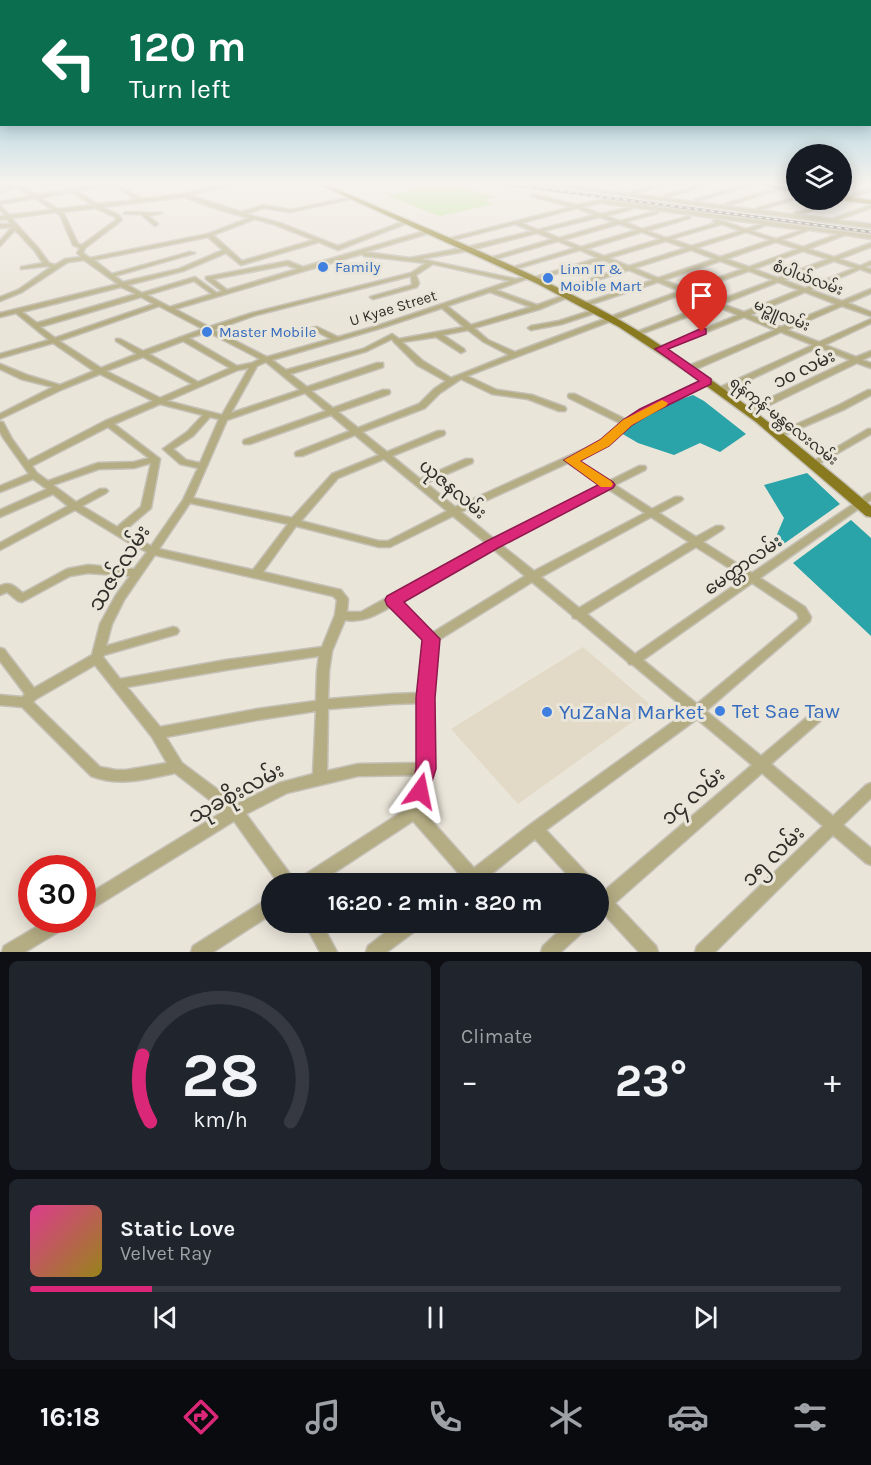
<!DOCTYPE html>
<html lang="en">
<head>
<meta charset="utf-8">
<style>
	body { margin:0; font-family:Karla,"Noto Sans Myanmar",sans-serif; background:#20242c; color:#f1f3f6; height:100vh; display:flex; flex-direction:column; font-size:22px; white-space:nowrap }
	* { box-sizing:border-box; margin:0 }
	p { font-size:20px; color:#9ea1a6 }
	.icon { flex:none; width:33px; height:33px; fill:none; stroke:currentColor; stroke-width:2; stroke-linecap:round; stroke-linejoin:round }
	.map { position:relative; height:952px; overflow:hidden }
	.details { display:flex; flex-direction:column; gap:9px; padding:9px; background:#0d0f14; flex:1 }
	.details>* { flex:none }
	.hud { position:absolute; left:0px; top:0px; width:872px; height:126px; box-shadow:0 3px 15px #0003; background:#0b6e4f; color:#fff; overflow:hidden }
	.tools { position:absolute; left:786px; top:144px; display:grid; gap:12px }
	.tools a { display:grid; place-items:center; width:66px; height:66px; border-radius:50%; background:#171b24; box-shadow:0 3px 15px #0003; font-size:30px }
	.speed { position:absolute; left:18px; top:855px; display:flex; gap:12px; font-size:30px; font-weight:700; text-align:center }
	.speed>* { display:grid; place-content:center; width:78px; height:78px; border-radius:50%; background:#171b24; box-shadow:0 3px 15px #0003; line-height:1 }
	.speed .limit { border:9px solid #d22; background:#fff; color:#111 }
	.pin { position:absolute; display:grid; place-items:center; width:51px; height:51px; color:#fff; margin:-62px -26px; border-radius:50% 50% 50% 0; rotate:-45deg; box-shadow:0 0 6px #0007 }
	.pin .icon { rotate:45deg }
	.me { position:absolute; width:66px; margin:-33px; rotate:12deg; stroke-linejoin:round; filter:drop-shadow(0 0 4px #0008) }
	.turn { display:flex; align-items:center; gap:21px; height:126px; padding:0 30px; font-size:27px }
	.turn .icon { width:78px; height:78px; stroke-width:2.5 }
	.turn b { display:block; font-size:42px; line-height:51px }
	.big { font-size:45px; font-weight:700; line-height:1.1 }
	.details .widget { flex:1; display:flex; flex-direction:column; justify-content:center; gap:9px; min-width:0; padding:0 21px; border-radius:9px; background:#20242c }
	.details .dial { align-items:center; gap:0 }
	.dial svg { height:156px; overflow:visible; fill:none; stroke:#363941; stroke-width:7; stroke-linecap:round; text-anchor:middle }
	.dial text { fill:#f1f3f6; stroke:none }
	.song { display:flex; align-items:center; gap:18px }
	.cover { width:72px; height:72px; border-radius:9px; background:linear-gradient(135deg,hsl(330 70% 55%),hsl(50 70% 35%)) }
	.played { height:6px; border-radius:3px; background:linear-gradient(90deg,#db2777 15%,#363941 15%) }
	.keys { display:flex; justify-content:space-around; direction:ltr }
	.heat { display:flex; justify-content:space-between; align-items:center; font-size:33px; direction:ltr }
	.details .tiles { flex:1; display:grid; gap:9px; grid-template-columns:1fr 1fr }
	.widget:last-child { grid-column:span 2 }
	.trip { position:absolute; left:261px; top:873px; width:348px; height:60px; border-radius:30px; background:#171b24; box-shadow:0 3px 15px #0003; font-weight:700; line-height:60px; text-align:center }
	.tab-bar { display:flex; height:96px; justify-content:space-around; align-items:center; background:#090b0e; color:#9ea1a6 }
	.tab-bar .icon { width:42px; height:42px }
	.tab-bar .selected { color:#db2777 }
	.tab-bar b { font-size:27px; color:#f1f3f6 }
	.map>svg:first-child { display:block }
	.built { fill:#e2d9c6 }
	.green { fill:#bae38d }
	.water { fill:#2aa3a9 }
	.lines { fill:none; stroke-linecap:round; stroke-linejoin:round }
	.river { fill:#2aa3a9; fill-rule:evenodd }
	.minor-casing { stroke:#c5c0b6; stroke-width:3 }
	.major-casing { stroke:#c5c0b6; stroke-width:3 }
	.minor { fill:#b4ac83; fill-rule:evenodd }
	.major { fill:#8a7a1f; fill-rule:evenodd }
	.rail-casing { stroke:#78756d; stroke-width:3 }
	.rail { stroke:#eae5d9; stroke-width:1.5; stroke-dasharray:4; stroke-linecap:butt }
	.route { fill:#db2777; stroke:#8e194d; stroke-width:1.5 }
	.slow { fill:#f59e0b }
	.shop-dot { fill:#3f7fe0; stroke:#eae5d9; stroke-width:2 }
	.labels { text-anchor:middle; dominant-baseline:central; stroke-width:6; stroke-linejoin:round; paint-order:stroke }
	.far-shop-label { font-size:15px; fill:#366cbe; stroke:#eae5d9; text-anchor:start }
	.far-street-label { font-size:15px; fill:#2f2d28; stroke:#eae5d9 }
	.street-label { font-size:18px; fill:#2f2d28; stroke:#eae5d9 }
	.near-street-label { font-size:21px; fill:#2f2d28; stroke:#eae5d9 }
	.near-shop-label { font-size:21px; fill:#366cbe; stroke:#eae5d9; text-anchor:start }
</style>
</head>
<body>
<div class="map">
<svg width="871" height="952" viewBox="0 0 871 952">
	<rect width="100%" height="100%" fill="#eae5d9"/>
	<!-- built -->
	<path class="built" d="M583 647 653 707 518 804 451 729Z"/>
	<!-- green -->
	<path class="green" d="M429 185 457 186 495 197 485 200 493 204 440 216 387 196Z"/>
	<!-- water -->
	<path class="water" d="M693 395 704 401 746 434 720 452 700 443 674 455 638 443 621 433C642 416 668 403 693 395Z
		M807 473 840 504 778 548 772 546 784 518 764 485Z
		M851 520 871 538V636L793 563Z"/>
	<g class="lines">
		<!-- river -->
		<path class="river" d="M7 183H17L0 189V185Z"/>
		<!-- minor casing -->
		<g class="minor-casing">
			<path id="minor" d="M19 183H25L21 185 37 195 69 190 60 183 41 187 39 186 52 183H65L74 189 110 183H119L118 184 141 199 185 194 233 183H240L189 195 241 212 263 205 290 210 353 197V198L351 199 290 212 263 208 246 214 280 223 338 246 405 221 410 222 338 250 319 242 241 265 226 253 183 271 128 285 142 293 195 277 217 293 222 291 206 279V277L288 261 303 267 428 230 430 231V233L365 252 410 258 467 247 533 231 515 224 446 242 443 240 572 207 530 196V195L532 194 577 205 604 199 606 200 871 235V239L845 235 808 249 834 257 871 243V247L839 259 860 266 871 261V265L865 267 871 269V273L860 269 811 290 842 301 871 289V293L848 303 871 312V316L842 306 787 330 819 342 871 319V323L825 345 856 357 871 351V356L862 360 871 363V368L857 363 753 413H747L746 411 747 409 850 360 819 347 724 392H718V388L813 345 781 332 692 371H686V367L775 330 744 317 662 350H658V348L738 315 716 306 638 335H634V333L711 303 685 293 485 369 467 376 497 390 532 395 565 407 566 409 565 411H559L528 399 492 394 461 379 440 393 425 408 362 432 387 452 438 431H444L445 433 444 435 392 456 420 479 466 459H472L473 461 472 463 426 483 455 507 602 441 622 424 569 398 568 396 569 394H575L627 420 641 410 707 379H710V383L647 414 630 425 608 445 575 460 609 481 639 466H645L646 468 645 470 615 485 652 509 675 497H681L683 499 681 501 659 513 696 537 716 526H722L724 528 722 530 703 542 752 573 868 494 871 493V500L760 578 805 607 811 617 810 621 706 711 761 756 812 713 816 712 820 713 822 717 820 721 771 764 833 816 866 785 871 783V798L843 825 871 848V865L866 863 833 835 715 952H695L697 946 823 826 762 773 615 903 656 946 658 952H639L603 913 598 915V888L604 891 752 765 697 719 546 830 592 879 594 884H576L535 839 479 884H459L462 877 413 821 317 884H279L234 821 82 915V898L224 811 175 773C146 779 120 787 91 776L22 707 0 705V695L22 697 25 694 0 661V648L4 649 34 688 92 655 100 624 116 595 130 576 88 573 70 576 22 602 18 601 7 592 0 595V586C10 581 14 586 23 593L67 569 88 565 134 569 147 552 131 544 75 510 0 550V543L68 506 53 494 0 517V510L47 489 33 479 0 492V486L29 474 4 439 0 432V422H3L12 439 28 461 105 421 153 401 100 374 63 389 0 419V414L53 387 21 379 0 369V364L27 375 60 385 94 371 53 343 0 358V354L49 340 16 313 0 317V313L118 284 84 260 68 262 22 292 0 301V297L18 290 51 267 47 266 21 269V267L43 263 34 250 15 230 0 246V241L12 227 0 228V224H10L7 219 0 220V216H5L0 209V205L9 215 53 210 35 198 0 204V202L32 196 17 187 0 192V189ZM114 185 136 200 97 204 77 191ZM72 192 92 205 58 209 40 198ZM184 197 217 209 249 218 208 234 90 258 83 253 85 248 122 220 119 215 102 207ZM600 203 630 207 601 214 582 207ZM630 207 762 224 746 229 716 219 713 221 716 223 666 238 647 231 690 218V216L642 229 625 222 658 213V211L620 221 606 216 632 209V208ZM95 208 115 217 116 220 82 245 78 244 64 214 62 212ZM577 208 595 215 538 230 521 223ZM56 212 60 215 73 245 80 248 77 253 81 257 65 259 55 265 49 263 38 248 11 218ZM600 217 614 222 559 238 543 231ZM255 219 276 225 314 240 242 261 213 235ZM619 224 637 230 581 247 563 240ZM722 224 741 231 691 246 671 239ZM766 225 803 230 776 239 751 231ZM809 230 838 234 803 247 781 240ZM642 232 661 239 604 256 586 249ZM746 232 771 240 720 257 696 248ZM537 233 553 239 486 259 489 261 558 241 575 248 507 269 512 270 580 250 598 258 529 279 534 280 603 260 623 268 554 291 559 292 629 270 653 280 581 304V306L583 307 658 282 680 291 515 352 488 340 474 328 540 309 569 297V295H565L537 305 496 290 529 278V276L516 279 421 259 467 251ZM208 237 223 250 179 269 123 282 115 276 195 253 190 252 112 274 94 260ZM666 241 686 248 629 266 609 258ZM776 242 798 249 749 267 726 259ZM691 250 715 259 658 278 634 268ZM803 251 828 259 778 278 754 269ZM362 254 364 256 426 263 411 273 252 313 209 327 175 309ZM720 261 743 269 686 289 664 280ZM834 261 855 268 805 288 784 280ZM433 264 510 281 377 326 338 337 317 327 286 333V335L288 336 316 331 331 339 267 357 214 330 256 315 411 276 412 285 370 297 373 299 417 287 419 283 416 275ZM287 265 297 269 227 290 213 279ZM749 271 773 280 717 301 691 291ZM194 281 212 294 170 307 147 295ZM778 282 799 290 744 312 722 304ZM121 287 136 294 37 323 22 312ZM490 292 531 307 471 325 447 306ZM805 292 836 304 781 327 750 315ZM141 297 154 304 55 338 40 327ZM159 306 203 329 143 351 120 339H116V341L137 354 101 368 59 341ZM442 308 464 327 399 339 392 334 363 349 286 370 272 360 381 328ZM468 330 484 342 509 355 451 378 423 361 402 342 436 337 461 353 465 351 464 349 443 335ZM208 332 260 359 252 363 237 366 189 338ZM392 339 394 342 417 365 446 381 434 389 419 404 358 428 338 412 389 394 390 392 389 390H383L333 408 311 391 383 367V363H377L307 387 290 374 367 351ZM183 341 230 368 198 382 149 354ZM143 357 192 384 160 398 106 371ZM266 362 300 390 231 413 257 366ZM249 368 222 415 167 401 238 370ZM305 393 326 411 244 440 243 442 244 444H250L331 415 350 431 296 452 295 454 296 456H302L355 435 379 455 332 474 292 518 193 498 227 420ZM160 404 203 415 187 432 163 449 180 464 198 468 183 500 151 546 124 531 151 508 160 459 114 424ZM210 417 219 419 200 463 186 460 173 449 193 436ZM108 427 149 458 134 462 98 463 48 481 37 473 32 466ZM384 459 447 511 388 541H379L301 521 338 478ZM151 463 141 507 117 527 82 506 106 493 108 491 106 489H100L76 502 53 485 99 469 134 468ZM568 463 602 485 494 539 461 512ZM608 489 645 513 534 571 500 544ZM190 503 288 524 253 570 159 549ZM453 516 486 543 361 612H347L348 599 341 590 263 572 296 526 379 547H390ZM651 517 689 542 579 608 541 577ZM696 547 745 578 635 654 587 614ZM492 548 525 576 432 633 400 601ZM155 555 333 596 337 600 335 615 322 647 226 660 120 679 103 657 104 655 177 634 179 631 177 628 173 627 106 646 112 624 124 600ZM532 582 572 615 573 618 577 619 627 661 629 664 633 665 688 711 531 824 474 868 422 810 433 769 432 698 437 641ZM752 583 797 613 799 619 697 704 643 660ZM392 606 425 640 420 693 392 694 328 699 329 671 332 651 345 620C362 623 377 615 392 606ZM319 656 317 671 316 701 257 709 160 727 127 687 226 670ZM95 665 152 737 167 763 126 770H116L100 767 33 702 36 699ZM420 703 419 763 358 764 327 771 328 709 392 704ZM316 711 313 774 279 783 237 804 182 763 166 737 257 720ZM417 775 408 808 298 879 296 882 246 814 287 793 358 776Z
				M534 183H545L630 194V192L663 183H669L633 194 757 210V208L796 197V199L760 210 795 215V213L842 200V198L871 188V191L798 215 832 219 871 205V208L838 220 871 224V228L536 184Z
				M708 183H714L667 197 663 196Z
				M752 183H758L698 201 694 200Z
				M779 187 783 188 729 205 725 204Z
				M126 212C133 212 140 212 147 213 153 214 157 212 162 213L148 216 158 224 155 226 141 214H124V213Z
				M596 309 598 310V312L562 324 531 330 528 328 531 326 559 321Z
				M868 390H871V395L845 409 782 436 779 437 775 434 839 405Z
				M868 429H871V434L817 465H811L810 463Z
				M272 896V914L213 952H191L193 946Z
				M48 920H70L68 926 25 952H2L4 946Z
				M304 922H321L337 952H320Z
				M399 922H421L419 928 387 952H366L368 946Z
				M569 922H589L587 928 561 952H541L543 946Z"/>
		</g>
		<!-- major casing -->
		<g class="major-casing">
			<path id="major" d="M316 183H323C421 227 522 266 616 318 645 334 672 353 700 372 759 413 816 459 871 506V517L866 516 756 422 686 371 619 327 538 284Z
				M753 183H764L796 189V193Z
				M842 196 871 200V204L840 200Z"/>
		</g>
		<!-- minor -->
		<use href="#minor" class="minor"/>
		<!-- major -->
		<use href="#major" class="major"/>
		<!-- rail casing -->
		<g class="rail-casing">
			<path id="rail" d="M496 183 871 232"/>
		</g>
		<!-- rail -->
		<use href="#rail" class="rail"/>
	</g>
	<!-- sky -->
	<linearGradient id="sky" x2="0" y2="1"><stop stop-color="#5cadcf"/><stop offset="0.58" stop-color="#f6f3ee"/><stop offset="1" stop-color="#f6f3ee" stop-opacity="0"/></linearGradient>
	<rect width="871" height="316" fill="url(#sky)"/>
	<!-- route -->
	<path class="route" d="M702 328 706 329V334L668 349 711 379V384L648 415 632 425 609 446 580 461 613 482 615 485 613 488 498 548 404 602 440 639 435 698 436 769 427 797 420 800 413 797 410 791 416 769V698L422 640 387 605 385 600 387 596 487 541 598 485 564 460 600 440 623 420 640 409 699 381 655 349Z"/>
	<!-- slow -->
	<path class="slow" d="M662 400 668 403 666 406 632 425 609 446 580 461 611 481 613 484 611 487H601L564 460 600 440 623 420Z"/>
	<!-- markers -->
	<g class="shop-dot">
		<circle cx="323" cy="267" r="6"/>
		<circle cx="548" cy="278" r="6"/>
		<circle cx="207" cy="332" r="6"/>
		<circle cx="720" cy="711" r="6"/>
		<circle cx="547" cy="712" r="6"/>
	</g>
	<g class="labels">
		<!-- far-shop labels -->
		<g class="far-shop-label">
			<text x="335" y="267">Family</text>
			<text x="560" y="269">Linn IT &amp;<tspan x="560" dy="17">Moible Mart</tspan></text>
			<text x="219" y="332">Master Mobile</text>
		</g>
		<!-- far-street labels -->
		<g class="far-street-label">
			<text transform="translate(808 278) rotate(20)">စံပါယ်လမ်း</text>
			<text transform="translate(393 308) rotate(-17)">U Kyae Street</text>
			<text transform="translate(782 315) rotate(23)">မဉ္ဇူလမ်း</text>
			<text transform="translate(784 421) rotate(38)">ရန်ကုန်-မန္တလေးလမ်း</text>
		</g>
		<!-- street labels -->
		<g class="street-label">
			<text transform="translate(804 369) rotate(-26)">၁၀ လမ်း</text>
			<text transform="translate(453 489) rotate(40)">ယုဇနလမ်း</text>
			<text transform="translate(743 565) rotate(-35)">မေတ္တာလမ်း</text>
		</g>
		<!-- near-street labels -->
		<g class="near-street-label">
			<text transform="translate(119 568) rotate(-58)">သဇင်လမ်း</text>
			<text transform="translate(236 793) rotate(-28)">သုခစိုးလမ်း</text>
			<text transform="translate(693 796) rotate(-41)">၁၄ လမ်း</text>
			<text transform="translate(773 856) rotate(-44)">၁၅ လမ်း</text>
		</g>
		<!-- near-shop labels -->
		<g class="near-shop-label">
			<text x="732" y="711">Tet Sae Taw</text>
			<text x="559" y="712">YuZaNa Market</text>
		</g>
	</g>
</svg>
<div class="tools">
<a><svg class="icon" aria-label="layers" viewBox="0 0 24 24"><path d="M12 4l9 5-9 5-9-5zM3 14l9 5 9-5"/></svg></a>
</div>
<div class="speed"><div class="limit">30</div></div>
<div class="pin" style="left:702px;top:332px;background:#d93025"><svg class="icon" aria-label="arrive" viewBox="0 0 24 24"><path d="M6 21V4h12l-3 4 3 4H6"/></svg></div>
<svg class="me" style="left:420px;top:791px" viewBox="-20 -20 40 40"><path d="M0-17L14 15 0 8-14 15z" fill="#db2777" stroke="#fff" stroke-width="4"/></svg>
<div class="trip">16:20 · 2 min · 820 m</div>
<div class="hud">
<div class="turn"><svg class="icon" aria-label="left" viewBox="0 0 24 24"><path d="M17 20v-9H6M10 6l-5 5 5 5"/></svg><div><b>120 m</b>Turn left</div></div>
</div>
</div>
<section class="details">
<div class="tiles">
<div class="widget dial"><svg viewBox="0 0 100 80">
<path d="M14 69A42 42 0 1 1 86 69"/>
<path d="M14 69A42 42 0 0 1 10 35" stroke="#db2777"/>
<text x="50" y="56" font-size="32" font-weight="700">28</text>
<text x="50" y="72" font-size="11">km/h</text>
</svg></div>
<div class="widget"><p>Climate</p>
<div class="heat"><a>−</a><b class="big">23°</b><a>+</a></div>
</div>
<div class="widget">
<div class="song"><i class="cover"></i><div><b>Static Love</b><p>Velvet Ray</p></div></div>
<div class="played"></div>
<div class="keys"><svg class="icon" aria-label="previous" viewBox="0 0 24 24"><path d="M18 5L8 12l10 7zM5 5v14"/></svg><svg class="icon" aria-label="pause" viewBox="0 0 24 24"><path d="M8 5v14M16 5v14"/></svg><svg class="icon" aria-label="next" viewBox="0 0 24 24"><path d="M6 5l10 7-10 7zM19 5v14"/></svg></div>
</div>
</div>
</section>
<nav class="tab-bar">
<b>16:18</b>
<svg class="icon selected" aria-label="directions" viewBox="0 0 24 24"><path d="M12 3l9 9-9 9-9-9zM9 14v-3h6M13 9l2 2-2 2"/></svg>
<svg class="icon" aria-label="music" viewBox="0 0 24 24"><path d="M9 18V5l10-2v13"/><circle cx="6" cy="18" r="3"/><circle cx="16" cy="16" r="3"/></svg>
<svg class="icon" aria-label="phone" viewBox="0 0 24 24"><path d="M5 4h4l2 5-3 2q2 4 5 5l2-3 5 2v4C11 20 4 13 5 4z"/></svg>
<svg class="icon" aria-label="climate" viewBox="0 0 24 24"><path d="M12 3v18M4 7l16 10M4 17L20 7"/></svg>
<svg class="icon" aria-label="car" viewBox="0 0 24 24"><path d="M5 17H2v-5l4-1 3-4h7l3 4 3 1v5h-3M9 17h6M6 11h13"/><circle cx="7" cy="17" r="2"/><circle cx="17" cy="17" r="2"/></svg>
<svg class="icon" aria-label="filters" viewBox="0 0 24 24"><path d="M4 7h16M4 17h16"/><circle cx="9" cy="7" r="2"/><circle cx="15" cy="17" r="2"/></svg>
</nav>
</body>
</html>
